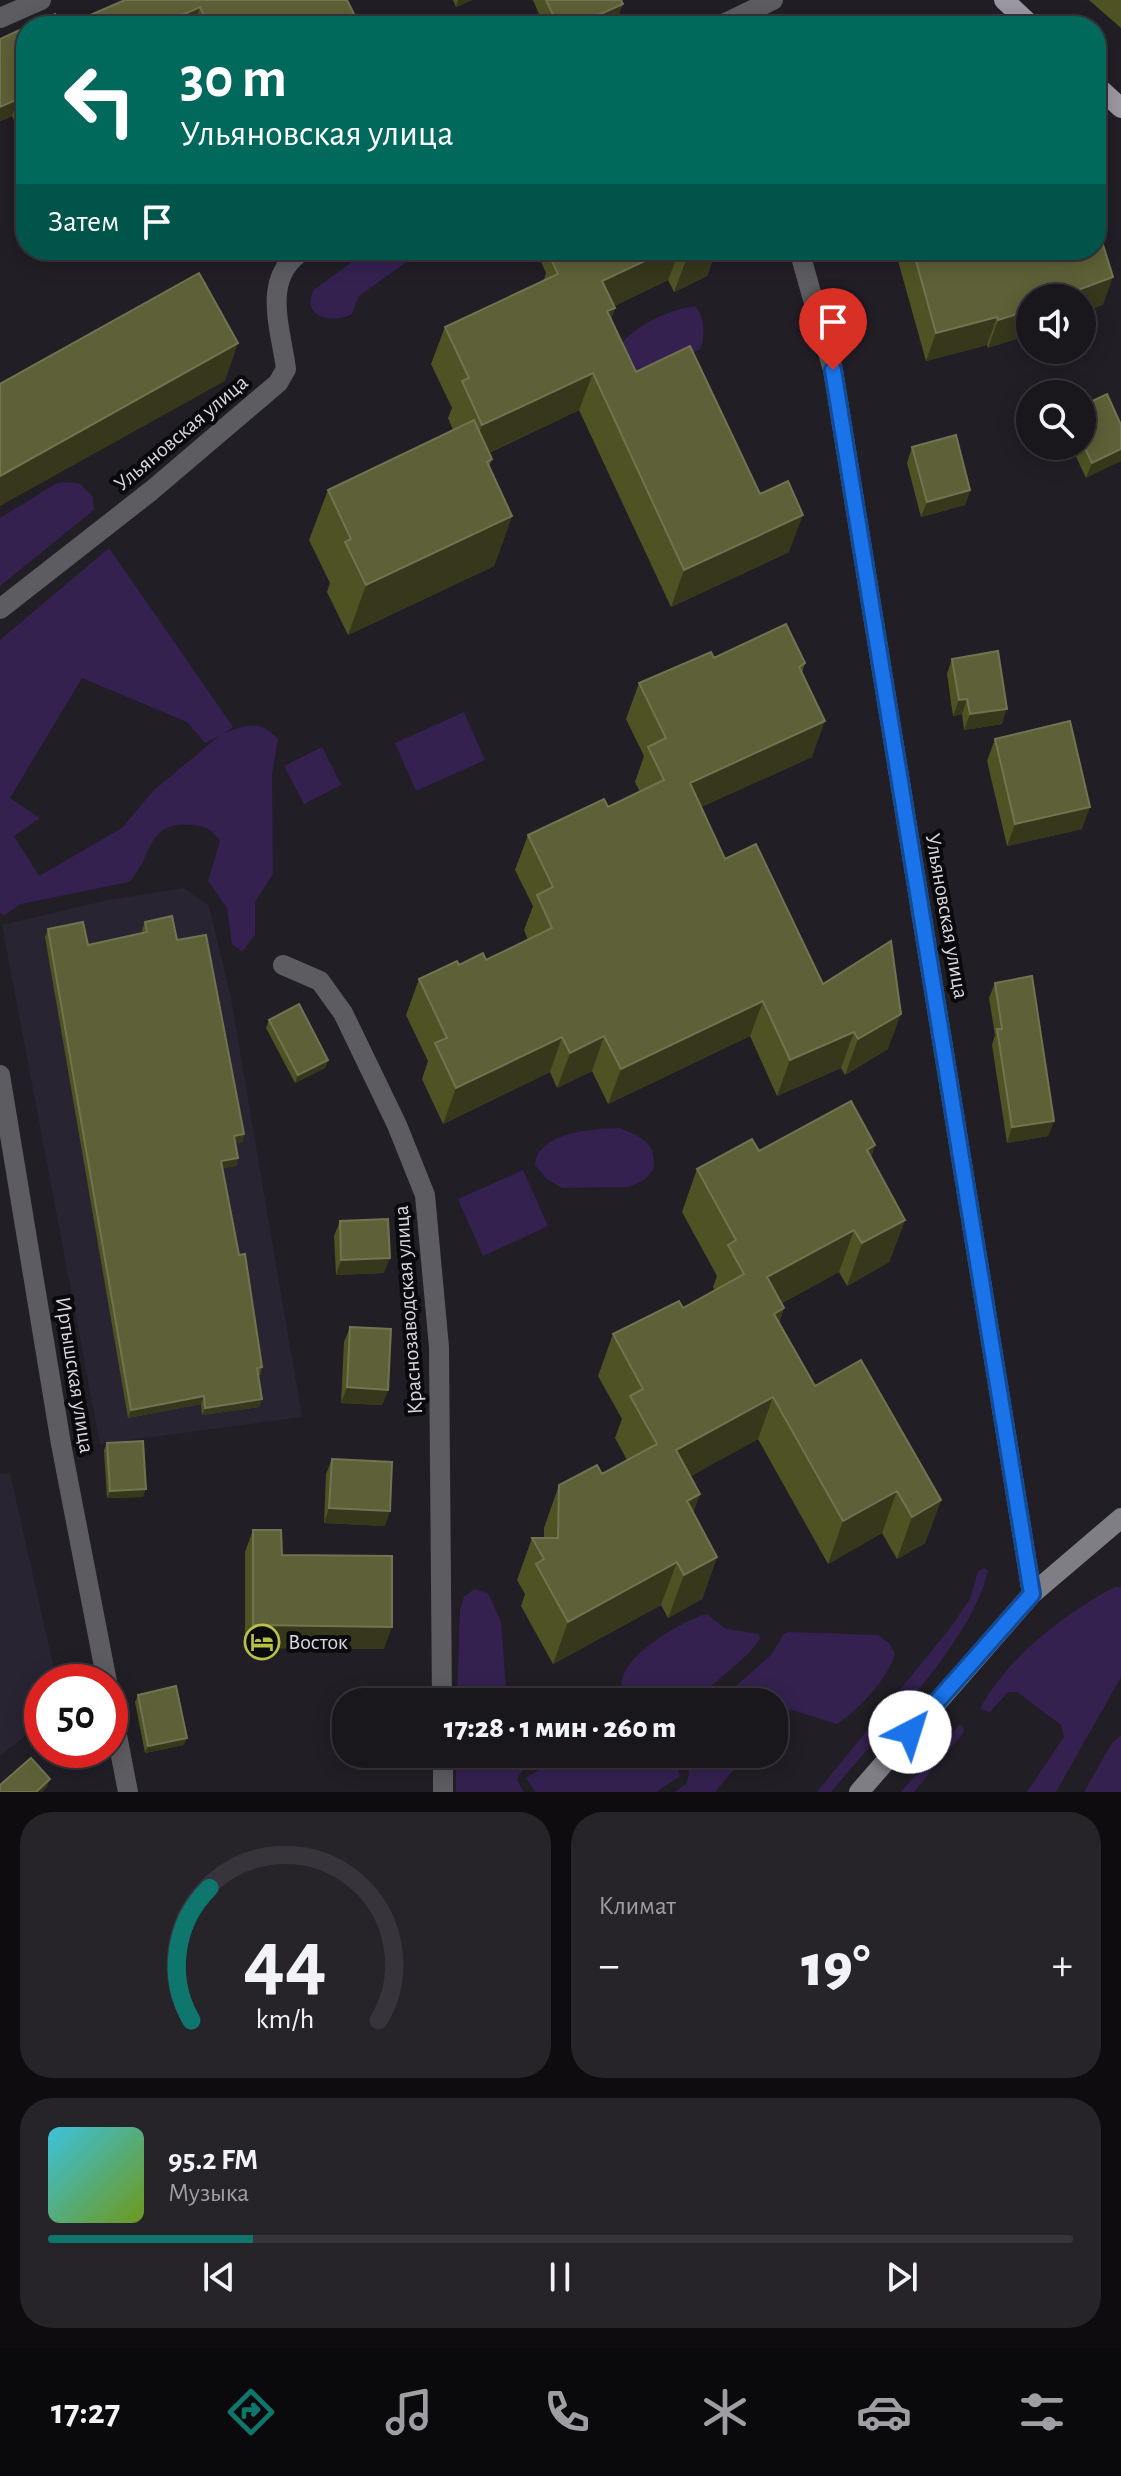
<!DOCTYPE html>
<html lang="ru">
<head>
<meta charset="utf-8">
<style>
	body { margin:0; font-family:"Alegreya Sans",sans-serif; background:#262329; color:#f1f3f6; height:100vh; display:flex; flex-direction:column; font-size:30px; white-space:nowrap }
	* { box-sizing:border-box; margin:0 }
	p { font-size:26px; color:#9f9fa3 }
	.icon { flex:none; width:44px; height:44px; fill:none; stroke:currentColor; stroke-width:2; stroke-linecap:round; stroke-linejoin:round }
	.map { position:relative; height:1792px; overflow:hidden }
	.panel { display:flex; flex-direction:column; gap:20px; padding:20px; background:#0e0c0f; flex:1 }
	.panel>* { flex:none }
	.banner { position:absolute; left:16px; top:16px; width:1090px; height:244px; border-radius:32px; box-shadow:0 4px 20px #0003,0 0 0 2px #37353b; background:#00695c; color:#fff; overflow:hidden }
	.controls { position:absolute; left:1016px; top:284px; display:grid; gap:16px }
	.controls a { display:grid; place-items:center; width:80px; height:80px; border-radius:50%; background:#19161c; box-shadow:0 4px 20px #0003,0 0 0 2px #37353b; font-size:40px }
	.speed { position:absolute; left:24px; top:1664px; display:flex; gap:16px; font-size:40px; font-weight:700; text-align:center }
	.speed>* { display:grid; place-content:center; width:104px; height:104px; border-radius:50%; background:#19161c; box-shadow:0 4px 20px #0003,0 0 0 2px #37353b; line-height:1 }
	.speed .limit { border:12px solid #d22; background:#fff; color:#111 }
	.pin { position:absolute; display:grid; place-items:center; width:68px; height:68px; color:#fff; margin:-82px -34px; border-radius:50% 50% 50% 0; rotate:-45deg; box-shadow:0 0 8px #0007 }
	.pin .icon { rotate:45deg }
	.me { position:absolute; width:88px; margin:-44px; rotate:40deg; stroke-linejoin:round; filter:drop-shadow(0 0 6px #0008) }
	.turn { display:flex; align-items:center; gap:28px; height:168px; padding:0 32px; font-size:36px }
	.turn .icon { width:104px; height:104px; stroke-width:2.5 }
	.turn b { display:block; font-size:56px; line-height:68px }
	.then { display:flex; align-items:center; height:76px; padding:0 32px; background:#0003; gap:16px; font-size:30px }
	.big { font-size:60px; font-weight:800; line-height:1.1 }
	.panel .widget { flex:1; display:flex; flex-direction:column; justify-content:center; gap:12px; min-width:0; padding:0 28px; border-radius:32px; background:#262329 }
	.panel .dial { align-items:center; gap:0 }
	.dial svg { height:208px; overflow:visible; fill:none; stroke:#37353b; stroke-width:7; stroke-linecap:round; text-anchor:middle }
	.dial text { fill:#f1f3f6; stroke:none }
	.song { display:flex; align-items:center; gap:24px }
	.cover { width:96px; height:96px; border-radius:12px; background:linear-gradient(135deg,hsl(190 70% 55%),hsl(80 70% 35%)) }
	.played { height:8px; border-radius:4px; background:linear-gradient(90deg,#0f766e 20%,#37353b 20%) }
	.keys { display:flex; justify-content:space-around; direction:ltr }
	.heat { display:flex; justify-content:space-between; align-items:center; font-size:44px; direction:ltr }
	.panel .tiles { flex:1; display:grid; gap:20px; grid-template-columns:1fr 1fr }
	.widget:last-child { grid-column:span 2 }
	.trip { position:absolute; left:332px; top:1688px; width:456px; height:80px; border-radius:32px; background:#19161c; box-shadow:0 4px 20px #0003,0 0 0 2px #37353b; font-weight:800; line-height:80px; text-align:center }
	.menu { display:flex; height:128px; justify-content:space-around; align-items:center; background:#0a090b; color:#9f9fa3 }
	.menu .icon { width:56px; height:56px }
	.menu .on { color:#0f766e }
	.menu b { font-size:36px; color:#f1f3f6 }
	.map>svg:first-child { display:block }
	.built { fill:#292432 }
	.green { fill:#342150; fill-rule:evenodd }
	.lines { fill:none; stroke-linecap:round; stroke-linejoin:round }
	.minor { stroke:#5d5c60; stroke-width:20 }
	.tertiary { stroke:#5d5c60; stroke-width:20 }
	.secondary { stroke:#807e85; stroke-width:20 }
	.primary { stroke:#9b98a1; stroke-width:20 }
	.wall { fill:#4f5223 }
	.shaded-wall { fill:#37371c }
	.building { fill:#5e6037; stroke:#727351; stroke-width:2 }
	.route-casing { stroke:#114b97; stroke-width:20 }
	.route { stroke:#1a73e8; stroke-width:14 }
	.labels { text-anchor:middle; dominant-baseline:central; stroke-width:8; stroke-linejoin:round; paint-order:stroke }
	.street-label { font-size:22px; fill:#dad8de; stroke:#0a090c }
	.poi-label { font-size:22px; fill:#dad8de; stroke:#0a090c; text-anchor:start }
</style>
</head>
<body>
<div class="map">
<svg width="1121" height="1792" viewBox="0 0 1121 1792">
	<rect width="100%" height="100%" fill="#211e26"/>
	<!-- built -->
	<path class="built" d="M184 888 209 906 230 993 302 1417 100 1444 2 925 108 900Z
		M10 1473 57 1682H42V1722L0 1756V1474Z"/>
	<!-- green -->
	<path class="green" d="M368 250H423L359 296 352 314C331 325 300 316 314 290Z
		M695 306C704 315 706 337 700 349 668 366 638 394 617 350 632 326 668 310 695 306Z
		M68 482 80 484 93 497 94 510 0 586V518L57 483Z
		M109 548 233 727 225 733C247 724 260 720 278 739L272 774 273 874 255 902V935L242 952 232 944 227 908 208 881 220 841C213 830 207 827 194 825 144 819 154 858 129 882L21 904 3 916 0 912V640ZM82 678 187 722 205 743 219 736 153 791 122 828 39 876 14 836 40 818 10 798Z
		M464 712 485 760 416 791 395 743Z
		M322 747 341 785 304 804 284 766Z
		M620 1128C641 1137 658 1143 653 1170L644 1180 629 1187 562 1188 547 1179 535 1165C539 1131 594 1129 620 1128Z
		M523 1170 548 1226 483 1256 458 1199Z
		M984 1568 988 1571C971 1643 879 1734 831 1792H817L951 1627 970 1599 978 1571Z
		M1115 1587H1121V1677L1056 1792H1027L1064 1737 1061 1725 1017 1692H1008L990 1712 980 1709C1005 1660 1067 1611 1115 1587Z
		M474 1589 488 1593 501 1622 507 1702H457L460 1610 464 1597Z
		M707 1614 726 1629 759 1634 760 1639 748 1654 693 1702H643L622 1690C615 1659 681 1621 707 1614Z
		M789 1632 878 1635 890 1644 895 1654C888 1678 859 1710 837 1724L789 1709 774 1723V1702H718L771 1655 784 1634Z
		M960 1724 964 1728 963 1733 914 1792H901Z
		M1121 1735V1792H1084L1112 1743Z
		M456 1754H534C531 1766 520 1769 517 1780L524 1792H456Z
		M563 1754H667L681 1776 656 1792H535L526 1778Z
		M678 1754H747L715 1792H675L687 1783 689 1772Z"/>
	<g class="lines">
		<!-- minor -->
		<path class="minor" d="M719 26 773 0
			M799 250 833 370 1032 1594
			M0 609 151 491 278 383 286 369C281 328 260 277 304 250
			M283 965 320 981 343 1013 397 1125 425 1195 439 1347 442 1702
			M0 1075 61 1444 107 1682
			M110 1699 128 1792
			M443 1754V1792"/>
		<!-- tertiary -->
		<path class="tertiary" d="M0 18 41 0"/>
		<!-- secondary -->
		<path class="secondary" d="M859 1792 1032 1594 1121 1518"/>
		<!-- primary -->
		<path class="primary" d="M1004 0 1032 26
			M1096 85 1121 108"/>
	</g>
	<!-- wall -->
	<path class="wall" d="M125 0H347L360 26H195L194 24Z
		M453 0H472L456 7Z
		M533 0H621L617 21 605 26H544Z
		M1089 0H1121V28Z
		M26 27V115L14 120 12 116 0 121V39Z
		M536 250H716L707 276 674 292 668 280 614 306 615 308 611 319 636 372 760 494 789 552 671 607 579 410 489 453 492 459 489 467 512 516 494 566 348 635 327 592 330 583 309 540 328 490 453 430 448 418 452 408 431 364 445 327 544 280 546 273Z
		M895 250H1096L1103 305 1082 298 988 348 987 345 926 361Z
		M1082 406 1121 425 1086 478 1071 446H1082Z
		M912 447 970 490 965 505 921 517 907 463Z
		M714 658 805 663 802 673 812 757 701 807 725 859 823 984 888 1049 845 1075 841 1068 777 1096 750 1036 608 1104 592 1071 557 1088 550 1072 443 1124 422 1079 428 1061 406 1015 419 979 459 965 486 960 528 940 524 930 533 906 515 870 528 835 608 807 640 792 635 782 644 756 626 719 639 683Z
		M952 659 1002 724 964 730 962 714 953 716 947 674Z
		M995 739 1082 829 1007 846 987 761Z
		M145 922 177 940 244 1134 242 1142 235 1143 238 1158 236 1166 222 1168 262 1367 260 1375 258 1376 262 1399 259 1407 202 1415 201 1404 128 1418 45 937 48 929 88 945 143 933 142 930Z
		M995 983 1054 1121 1048 1136 1007 1143 992 1045 995 1035 989 998Z
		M269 1020 328 1060 325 1068 295 1083 266 1028Z
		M875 1145 871 1157 905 1220 889 1262 847 1286 839 1272 782 1303 784 1308 779 1323 815 1386 941 1500 925 1543 897 1559 882 1533 828 1564 758 1439 690 1476 693 1513 717 1557 702 1599 668 1618 661 1605 553 1664 521 1606 525 1594 517 1580 532 1538H544V1528L559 1485 602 1474 627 1460 615 1438 622 1419 598 1376 613 1334 683 1308 715 1291 713 1287 717 1276 682 1212 697 1169 759 1151Z
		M340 1221 384 1273 336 1275 334 1236Z
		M350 1327 388 1390 382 1405 341 1403 344 1342Z
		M107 1443 143 1497 107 1498 104 1450Z
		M332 1459 385 1526 324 1523 326 1474Z
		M253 1530 282 1555 384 1649 245 1648V1552Z
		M138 1695 184 1745 145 1753 135 1702Z"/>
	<!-- shaded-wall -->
	<path class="shaded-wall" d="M458 0H472L456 7Z
		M623 4 617 21 605 26H573Z
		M200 7 194 24 189 26H157Z
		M18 99 12 116 0 121V107Z
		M26 101V115L14 120 20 104Z
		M668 250H680L668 280 589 318 602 281Z
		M698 250H716L707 276 674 292 688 255Z
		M1113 277 1103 305 1082 313V298H1057Z
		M615 308 602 345 607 311Z
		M1030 310V335L988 348 998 320Z
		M997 317 987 345 926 361 936 333Z
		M238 343 225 381 0 506V476Z
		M593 373 579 410 469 462 482 425Z
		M1121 449V461L1086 478 1092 463Z
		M970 490 965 505 921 517 927 502Z
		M803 515 789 552 671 607 684 570Z
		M512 516 494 566 348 635 366 585Z
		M967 699 962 714 953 716 959 700Z
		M1007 709 1002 724 964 730 970 714Z
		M825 721 812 757 677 818 690 783Z
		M1090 807 1082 829 1007 846 1015 824Z
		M763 1001 750 1036 608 1104 621 1069Z
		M901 1014 888 1049 845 1075 858 1039Z
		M854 1032 841 1068 777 1096 790 1060Z
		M604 1036 592 1071 557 1088 570 1053Z
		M562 1037 550 1072 443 1124 456 1088Z
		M328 1060 325 1068 295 1083 298 1075Z
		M1054 1121 1048 1136 1007 1143 1012 1127Z
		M244 1134 242 1142 231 1144 234 1136Z
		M875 1145 860 1188 867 1150Z
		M238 1158 236 1166 218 1169 221 1161Z
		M905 1220 889 1262 847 1286 862 1243Z
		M854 1230 839 1272 752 1319 767 1277Z
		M390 1258 384 1273 336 1275 341 1260Z
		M784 1308 769 1351 774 1314Z
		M347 1387 388 1390 382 1405 341 1403Z
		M204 1396 201 1404 128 1418 131 1410Z
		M773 1397 758 1439 661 1493 676 1450Z
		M262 1399 259 1407 202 1415 205 1408Z
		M146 1489 143 1497 107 1498 110 1491Z
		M897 1491 882 1533 828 1564 843 1521Z
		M700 1494 685 1536 687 1501Z
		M941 1500 925 1543 897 1559 912 1517Z
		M329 1508 390 1511 385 1526 324 1523Z
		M717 1557 702 1599 668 1618 684 1575Z
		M677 1562 661 1605 553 1664 568 1622Z
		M253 1625 392 1627 384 1649 245 1648Z
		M187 1738 184 1745 145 1753 148 1746Z
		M50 1779 47 1787 42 1792H36Z"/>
	<!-- building -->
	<path class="building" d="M125 0H347L360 26H209L200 7 157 26H65Z
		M546 0H621L623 4 573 26H558Z
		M55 14 61 26H29Z
		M26 27V101L20 104 18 99 0 107V39Z
		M1096 222 1113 277 1057 298H1030V310L998 320 997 317 936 333 913 250H1096Z
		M566 250H668L602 281 615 308 607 311 636 372 690 346 760 494 788 481 803 515 684 570 593 373 482 425 462 381 469 378 445 327 558 274 551 259 567 252Z
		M685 250H698L688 255Z
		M199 273 238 343 0 476V384Z
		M1107 394 1121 425V449L1092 463 1082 442V406Z
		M474 420 492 459 487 462 512 516 366 585 345 542 351 539 328 490Z
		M956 435 970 490 927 502 912 447Z
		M786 624 805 663 799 667 825 721 690 783 725 859 756 844 823 984 891 941 901 1014 858 1039 854 1032 790 1060 763 1001 621 1069 604 1036 570 1053 562 1037 456 1088 435 1043 447 1038 419 979 457 961 459 965 483 953 486 960 552 928 537 895 553 887 528 835 604 799 608 807 664 780 648 747 666 738 639 683 711 652 714 658Z
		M998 651 1007 709 970 714 967 699 959 700 952 659Z
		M1070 721 1090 807 1015 824 995 739Z
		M172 916 177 940 206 935 244 1134 234 1136 238 1158 221 1161 239 1255 245 1254 262 1367 257 1368 262 1399 205 1408 204 1396 131 1410 48 929 83 922 88 945 147 932 145 922Z
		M1032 976 1054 1121 1012 1127 997 1029H1002L995 983Z
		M299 1004 328 1060 298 1075 269 1020Z
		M851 1101 875 1145 867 1150 905 1220 862 1243 854 1230 767 1277 784 1308 774 1314 815 1386 861 1360 941 1500 912 1517 897 1491 843 1521 773 1397 676 1450 700 1494 687 1501 717 1557 684 1575 677 1562 568 1622 536 1564 544 1559 532 1538H558L559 1485 597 1465 602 1474 657 1444 630 1396 643 1389 613 1334 679 1301 683 1308 744 1274 728 1245 736 1240 697 1169 752 1139 759 1151Z
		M388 1219 390 1258 341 1260 340 1221Z
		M350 1327 391 1329 388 1390 347 1387Z
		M143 1441 146 1489 110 1491 107 1443Z
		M332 1459 392 1462 390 1511 329 1508Z
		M253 1530H281L282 1555 392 1556V1627L253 1625Z
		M176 1686 187 1738 148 1746 138 1695Z
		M31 1758 50 1779 36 1792H0V1785Z"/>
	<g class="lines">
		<!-- route casing -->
		<g class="route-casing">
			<path id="route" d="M833 370 1032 1594 910 1732"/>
		</g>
		<!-- route -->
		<use href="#route" class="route"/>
	</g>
	<!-- icons -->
	<defs>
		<g id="hotel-ring" transform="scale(1.8)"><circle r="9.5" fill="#0a090c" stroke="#b8c147" stroke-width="1.5"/><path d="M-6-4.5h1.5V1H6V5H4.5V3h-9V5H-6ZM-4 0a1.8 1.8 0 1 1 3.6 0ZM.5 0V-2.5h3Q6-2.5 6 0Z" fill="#b8c147"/></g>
	</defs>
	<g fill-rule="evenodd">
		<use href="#hotel-ring" x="262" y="1642"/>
	</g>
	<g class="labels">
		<!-- street labels -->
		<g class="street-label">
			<text transform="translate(181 433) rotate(-40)">Ульяновская улица</text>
			<text transform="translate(947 916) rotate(80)">Ульяновская улица</text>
			<text transform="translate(408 1310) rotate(-94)">Краснозаводская улица</text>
			<text transform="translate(75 1375) rotate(81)">Иртышская улица</text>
		</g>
		<!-- poi labels -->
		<g class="poi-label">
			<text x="288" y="1642">Восток</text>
		</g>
	</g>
</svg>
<div class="controls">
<a><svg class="icon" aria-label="sound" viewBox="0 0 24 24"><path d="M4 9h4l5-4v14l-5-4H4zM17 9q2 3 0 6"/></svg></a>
<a><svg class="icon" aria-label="search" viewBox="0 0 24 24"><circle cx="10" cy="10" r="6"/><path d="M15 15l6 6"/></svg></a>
</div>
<div class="speed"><div class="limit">50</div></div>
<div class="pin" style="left:833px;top:370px;background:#d93025"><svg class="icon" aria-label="arrive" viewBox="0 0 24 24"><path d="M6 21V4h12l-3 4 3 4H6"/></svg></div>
<svg class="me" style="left:910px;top:1732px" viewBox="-20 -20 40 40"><circle r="19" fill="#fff"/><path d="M0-13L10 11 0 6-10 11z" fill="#1a73e8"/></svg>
<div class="trip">17:28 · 1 мин · 260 m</div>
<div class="banner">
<div class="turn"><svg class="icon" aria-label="left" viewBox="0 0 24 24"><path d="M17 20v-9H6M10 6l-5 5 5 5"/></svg><div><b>30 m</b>Ульяновская улица</div></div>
<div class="then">Затем<svg class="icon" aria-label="arrive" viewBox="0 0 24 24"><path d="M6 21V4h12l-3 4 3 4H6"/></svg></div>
</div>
</div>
<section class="panel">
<div class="tiles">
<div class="widget dial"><svg viewBox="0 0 100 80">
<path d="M14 69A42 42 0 1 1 86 69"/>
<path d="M14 69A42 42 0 0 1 21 18" stroke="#0f766e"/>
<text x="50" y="56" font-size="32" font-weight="700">44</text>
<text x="50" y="72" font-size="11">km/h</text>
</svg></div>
<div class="widget"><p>Климат</p>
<div class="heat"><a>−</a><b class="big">19°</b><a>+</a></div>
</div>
<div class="widget">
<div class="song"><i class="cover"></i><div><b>95.2 FM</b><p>Музыка</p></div></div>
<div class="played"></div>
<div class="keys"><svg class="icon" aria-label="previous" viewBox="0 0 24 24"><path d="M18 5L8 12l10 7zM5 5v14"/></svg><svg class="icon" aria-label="pause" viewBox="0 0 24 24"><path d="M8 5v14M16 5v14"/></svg><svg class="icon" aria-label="next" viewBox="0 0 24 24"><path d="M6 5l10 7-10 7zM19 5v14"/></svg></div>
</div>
</div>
</section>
<nav class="menu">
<b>17:27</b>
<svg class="icon on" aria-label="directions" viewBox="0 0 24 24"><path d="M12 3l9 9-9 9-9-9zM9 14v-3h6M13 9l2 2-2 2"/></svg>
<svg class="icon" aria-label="music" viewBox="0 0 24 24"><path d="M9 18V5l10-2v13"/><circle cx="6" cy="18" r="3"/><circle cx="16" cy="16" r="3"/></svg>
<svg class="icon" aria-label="phone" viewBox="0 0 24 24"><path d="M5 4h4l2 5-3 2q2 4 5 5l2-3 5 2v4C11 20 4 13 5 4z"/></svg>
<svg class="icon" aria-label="climate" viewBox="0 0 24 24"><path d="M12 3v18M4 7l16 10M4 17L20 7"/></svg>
<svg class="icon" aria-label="car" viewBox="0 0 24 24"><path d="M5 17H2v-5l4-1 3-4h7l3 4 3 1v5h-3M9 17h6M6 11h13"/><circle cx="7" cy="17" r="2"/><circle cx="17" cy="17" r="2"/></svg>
<svg class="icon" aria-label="filters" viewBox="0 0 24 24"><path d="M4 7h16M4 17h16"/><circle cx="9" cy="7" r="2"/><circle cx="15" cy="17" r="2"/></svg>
</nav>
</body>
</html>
